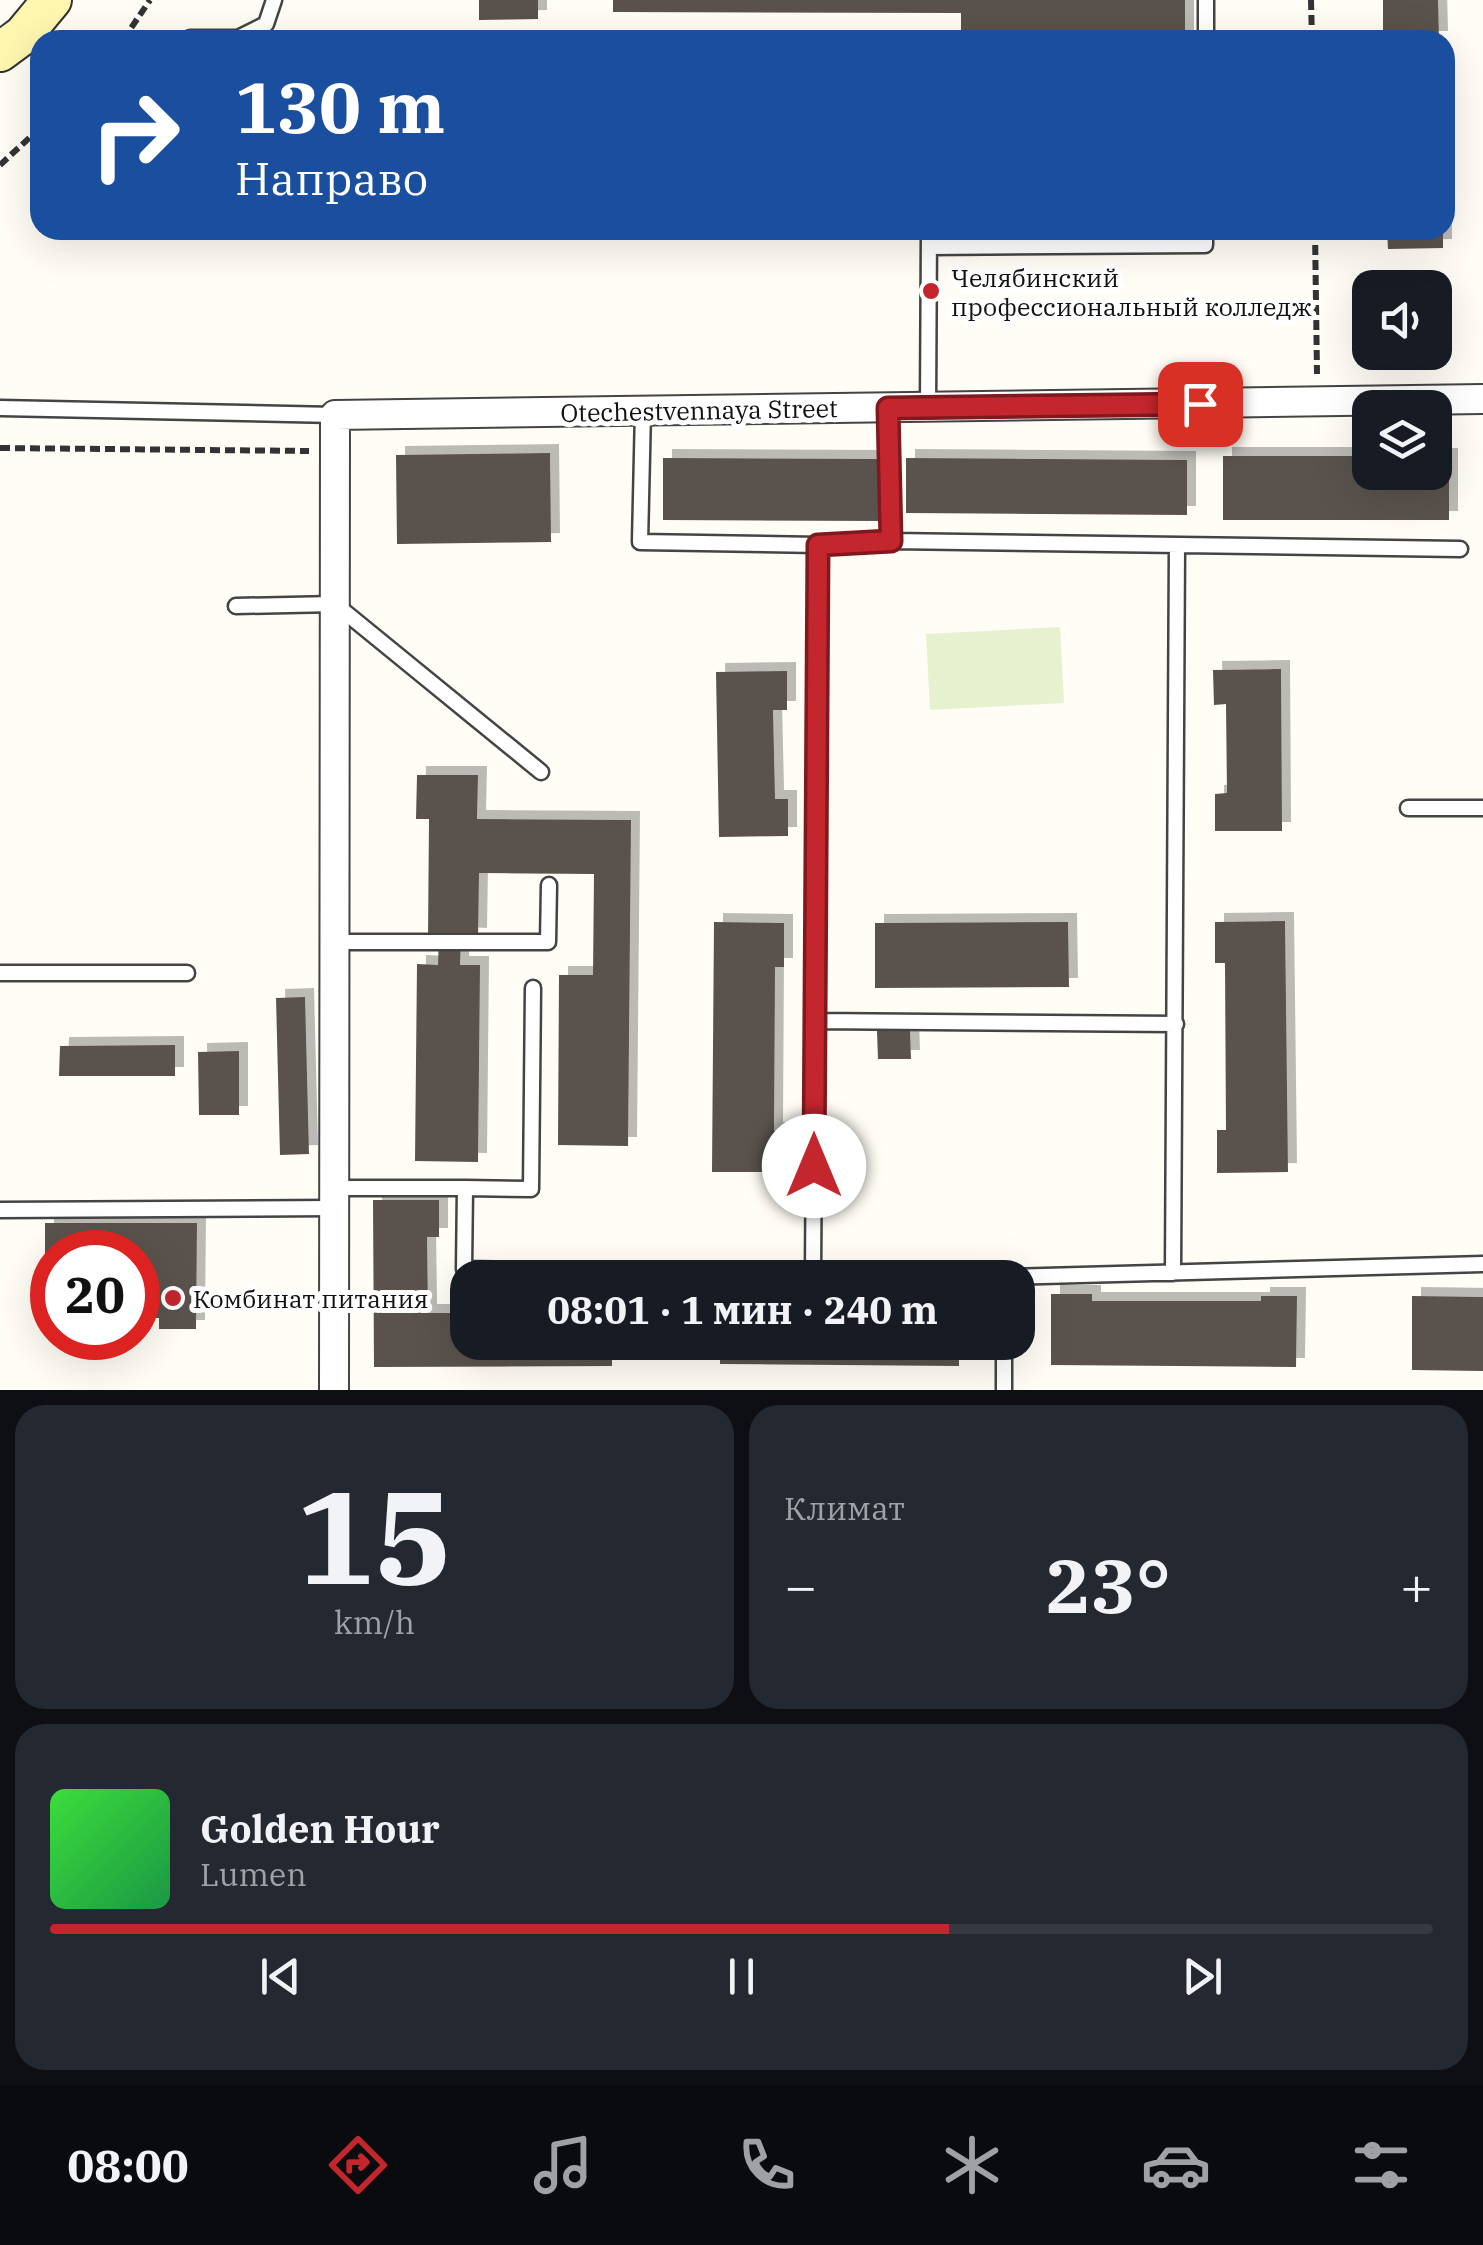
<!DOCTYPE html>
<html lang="ru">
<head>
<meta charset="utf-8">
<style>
	body { margin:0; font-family:"IBM Plex Serif",serif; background:#242831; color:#f1f3f6; height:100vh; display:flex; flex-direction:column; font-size:38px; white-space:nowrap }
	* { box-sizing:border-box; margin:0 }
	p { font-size:32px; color:#9ea1a6 }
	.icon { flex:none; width:55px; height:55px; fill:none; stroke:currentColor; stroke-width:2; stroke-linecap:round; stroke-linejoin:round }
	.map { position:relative; height:1390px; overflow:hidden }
	.drawer { display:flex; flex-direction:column; gap:15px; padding:15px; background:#0d0f14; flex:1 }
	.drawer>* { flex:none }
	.hud { position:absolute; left:30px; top:30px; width:1425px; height:210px; border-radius:30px; box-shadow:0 10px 40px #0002; background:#1a4fa0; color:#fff; overflow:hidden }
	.controls { position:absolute; left:1352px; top:270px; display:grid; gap:20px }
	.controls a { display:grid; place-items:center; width:100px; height:100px; border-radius:20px; background:#171b24; box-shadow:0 10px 40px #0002; font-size:50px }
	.speed { position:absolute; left:30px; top:1230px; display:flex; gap:20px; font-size:50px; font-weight:700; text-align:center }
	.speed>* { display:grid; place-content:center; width:130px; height:130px; border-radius:50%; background:#171b24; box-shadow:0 10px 40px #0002; line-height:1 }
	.speed .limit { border:15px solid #d22; background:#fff; color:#111 }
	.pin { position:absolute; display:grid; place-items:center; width:85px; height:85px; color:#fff; margin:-42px; border-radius:20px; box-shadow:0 5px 15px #0006 }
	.me { position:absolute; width:110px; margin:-55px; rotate:0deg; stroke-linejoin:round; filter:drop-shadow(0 0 8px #0008) }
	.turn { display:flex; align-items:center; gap:35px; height:210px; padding:0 40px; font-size:45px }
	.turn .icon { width:130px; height:130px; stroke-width:2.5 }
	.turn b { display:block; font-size:70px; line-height:85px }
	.big { font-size:75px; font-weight:700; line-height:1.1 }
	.drawer .widget { flex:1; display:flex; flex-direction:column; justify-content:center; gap:15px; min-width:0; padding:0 35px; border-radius:30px; background:#242831 }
	.drawer .dial { align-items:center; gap:0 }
	.dial b { font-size:130px; line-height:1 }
	.song { display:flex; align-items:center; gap:30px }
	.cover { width:120px; height:120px; border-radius:15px; background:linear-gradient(135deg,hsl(120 70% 55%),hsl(140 70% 35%)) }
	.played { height:10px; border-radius:5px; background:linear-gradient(90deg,#c4262e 65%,#363941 65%) }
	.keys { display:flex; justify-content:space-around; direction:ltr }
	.heat { display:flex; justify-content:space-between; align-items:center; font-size:55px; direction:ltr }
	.drawer .tiles { flex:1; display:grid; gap:15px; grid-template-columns:1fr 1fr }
	.widget:last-child { grid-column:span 2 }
	.trip { position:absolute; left:450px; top:1260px; width:585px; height:100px; border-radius:30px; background:#171b24; box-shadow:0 10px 40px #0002; font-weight:700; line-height:100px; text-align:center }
	.dock { display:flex; height:160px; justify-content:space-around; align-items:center; background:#090b0e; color:#9ea1a6 }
	.dock .icon { width:70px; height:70px }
	.dock .active { color:#c4262e }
	.dock b { font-size:45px; color:#f1f3f6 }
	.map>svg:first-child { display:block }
	.pitch { fill:#e6f2cf }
	.building { fill:#5a524d; filter:url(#shadow) }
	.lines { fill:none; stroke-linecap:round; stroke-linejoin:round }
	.lane-casing { stroke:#444; stroke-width:19 }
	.street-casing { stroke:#444; stroke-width:32 }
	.secondary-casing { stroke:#333; stroke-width:42 }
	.path { stroke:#333; stroke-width:6; stroke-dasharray:10 5; stroke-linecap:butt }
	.lane { stroke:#fff; stroke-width:14 }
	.street { stroke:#fff; stroke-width:28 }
	.secondary { stroke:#fff6b0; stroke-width:38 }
	.route-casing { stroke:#7f191e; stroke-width:25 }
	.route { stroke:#c4262e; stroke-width:18 }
	.poi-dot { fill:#c4262e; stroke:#fff; stroke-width:4 }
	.labels { text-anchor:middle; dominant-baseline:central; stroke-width:10; stroke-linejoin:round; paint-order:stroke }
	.poi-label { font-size:25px; fill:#111; stroke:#fff; text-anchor:start }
	.street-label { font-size:25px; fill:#111; stroke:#fff }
</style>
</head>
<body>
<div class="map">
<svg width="1483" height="1390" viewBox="0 0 1483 1390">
	<defs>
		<filter id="shadow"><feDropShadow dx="9" dy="-9" stdDeviation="0" flood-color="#0004"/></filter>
	</defs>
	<rect width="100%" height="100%" fill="#fffdf5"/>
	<!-- pitch -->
	<path class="pitch" d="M1060 627 1064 703 930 710 926 634Z"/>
	<!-- building -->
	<path class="building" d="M479 0H538V19L479 20Z
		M613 0H1185V40H961V13L613 12Z
		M1383 0H1438L1439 40H1383Z
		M1387 230H1443V248L1388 249Z
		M550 453 551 542 397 544 396 455Z
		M1223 456H1370V472H1435V457H1449V520H1223Z
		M663 458 887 459 886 521 663 520Z
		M906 458 1187 460V515L906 513Z
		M1281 669 1282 831H1215V794L1227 793 1226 704 1214 705 1213 670Z
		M787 671V710H773L775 799H788V836L719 837 716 672Z
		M417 775H478L477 819 631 820 628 1146 558 1145 559 975H593L594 874 479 873 478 937 461 936 460 965H480L478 1162 415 1161 417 964 438 965 439 936H428L429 819H416Z
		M1285 921 1288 1172 1217 1173V1130H1226L1225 963H1215V922Z
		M714 922 784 923V967H775L774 1131H779V1172H712Z
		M1068 922 1069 987 875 988V923Z
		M305 997 309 1154 280 1155 276 998Z
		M910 1030 911 1059H878L877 1031Z
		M175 1045V1076H59L60 1046Z
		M239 1051V1115H199L198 1052Z
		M373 1200H439V1237H427L428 1313H468V1342H612V1366L374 1367Z
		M45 1223H197L196 1329H159V1318H138V1252H52V1328H45Z
		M1051 1294H1092V1301H1261V1296H1297L1296 1367 1051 1365Z
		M1412 1296 1483 1297V1371L1412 1370Z
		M720 1342H959V1366L720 1364Z"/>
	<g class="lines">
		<!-- lane casing -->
		<g class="lane-casing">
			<path id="lane" d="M190 38H238L266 24 274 0
				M1206 40V0
				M929 247 1205 245V230
				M888 407 891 541
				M928 407 929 230
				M0 408 335 415
				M643 411 640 542 818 545 891 541 1460 549
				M236 606 335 604 541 772
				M1408 808H1483
				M335 942H548L549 885
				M0 973H187
				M815 1021 1176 1024
				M335 1188H465L464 1269 1005 1277 1483 1264
				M465 1188 531 1189 533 988
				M0 1210 334 1208
				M1173 1273 1177 545
				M813 1275 818 545
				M1004 1390V1342"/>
		</g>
		<!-- street casing -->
		<g class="street-casing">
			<path id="street" d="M334 1390 335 415 1483 399"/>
		</g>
		<!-- secondary casing -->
		<g class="secondary-casing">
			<path id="secondary" d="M0 52 23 35 52 0"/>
		</g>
		<!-- path -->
		<path class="path" d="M1311 0 1312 40
			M123 40 150 0
			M0 165 40 128
			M1315 230 1317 374
			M0 448 309 451"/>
		<!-- lane -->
		<use href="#lane" class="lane"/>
		<!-- street -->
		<use href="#street" class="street"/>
		<!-- secondary -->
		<use href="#secondary" class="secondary"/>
	</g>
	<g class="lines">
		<!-- route casing -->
		<g class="route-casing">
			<path id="route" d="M814 1166 818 545 891 541 888 408 1200 404"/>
		</g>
		<!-- route -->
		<use href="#route" class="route"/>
	</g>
	<!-- markers -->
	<g class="poi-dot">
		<circle cx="931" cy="291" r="10"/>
		<circle cx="173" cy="1298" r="10"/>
	</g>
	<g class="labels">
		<!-- poi labels -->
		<g class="poi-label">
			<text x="951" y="277">Челябинский<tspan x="951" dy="29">профессиональный колледж</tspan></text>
			<text x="193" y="1298">Комбинат питания</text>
		</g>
		<!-- street labels -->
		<g class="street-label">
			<text transform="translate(699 410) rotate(-1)">Otechestvennaya Street</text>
		</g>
	</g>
</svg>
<div class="controls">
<a><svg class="icon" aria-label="sound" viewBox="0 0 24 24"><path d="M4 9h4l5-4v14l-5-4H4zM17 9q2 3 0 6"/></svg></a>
<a><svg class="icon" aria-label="layers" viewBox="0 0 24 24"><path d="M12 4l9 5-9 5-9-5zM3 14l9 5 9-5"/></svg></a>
</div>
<div class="speed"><div class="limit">20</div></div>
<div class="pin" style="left:1200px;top:404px;background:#d93025"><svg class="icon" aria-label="arrive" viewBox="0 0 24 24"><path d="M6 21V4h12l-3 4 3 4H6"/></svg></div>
<svg class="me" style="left:814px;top:1166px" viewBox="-20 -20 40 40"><circle r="19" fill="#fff"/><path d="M0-13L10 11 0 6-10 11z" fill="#c4262e"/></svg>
<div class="trip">08:01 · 1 мин · 240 m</div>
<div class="hud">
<div class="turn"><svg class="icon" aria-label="right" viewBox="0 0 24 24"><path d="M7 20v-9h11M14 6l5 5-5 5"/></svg><div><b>130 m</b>Направо</div></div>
</div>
</div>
<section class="drawer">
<div class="tiles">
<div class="widget dial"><b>15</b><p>km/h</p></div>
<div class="widget"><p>Климат</p>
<div class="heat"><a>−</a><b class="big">23°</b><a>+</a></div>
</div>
<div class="widget">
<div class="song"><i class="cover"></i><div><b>Golden Hour</b><p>Lumen</p></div></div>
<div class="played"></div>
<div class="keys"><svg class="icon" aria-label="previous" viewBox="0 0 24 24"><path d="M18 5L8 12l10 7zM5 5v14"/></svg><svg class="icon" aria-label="pause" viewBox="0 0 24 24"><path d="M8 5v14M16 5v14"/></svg><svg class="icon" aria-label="next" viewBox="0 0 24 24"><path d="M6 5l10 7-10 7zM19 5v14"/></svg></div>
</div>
</div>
</section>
<nav class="dock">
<b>08:00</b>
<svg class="icon active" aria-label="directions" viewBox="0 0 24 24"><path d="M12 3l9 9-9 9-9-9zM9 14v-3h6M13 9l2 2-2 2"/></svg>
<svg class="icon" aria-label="music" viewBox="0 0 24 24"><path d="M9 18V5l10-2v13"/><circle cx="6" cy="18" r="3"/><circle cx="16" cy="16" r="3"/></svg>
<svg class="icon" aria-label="phone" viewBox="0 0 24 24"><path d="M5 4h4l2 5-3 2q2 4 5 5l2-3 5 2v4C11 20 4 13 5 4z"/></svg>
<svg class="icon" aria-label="climate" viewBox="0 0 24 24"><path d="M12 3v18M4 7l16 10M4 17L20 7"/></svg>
<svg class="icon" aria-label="car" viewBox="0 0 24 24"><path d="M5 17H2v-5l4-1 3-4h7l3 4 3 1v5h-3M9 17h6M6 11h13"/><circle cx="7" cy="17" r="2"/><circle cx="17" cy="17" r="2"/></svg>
<svg class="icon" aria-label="filters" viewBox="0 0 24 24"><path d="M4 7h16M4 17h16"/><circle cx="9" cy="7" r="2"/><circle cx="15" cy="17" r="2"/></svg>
</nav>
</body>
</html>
